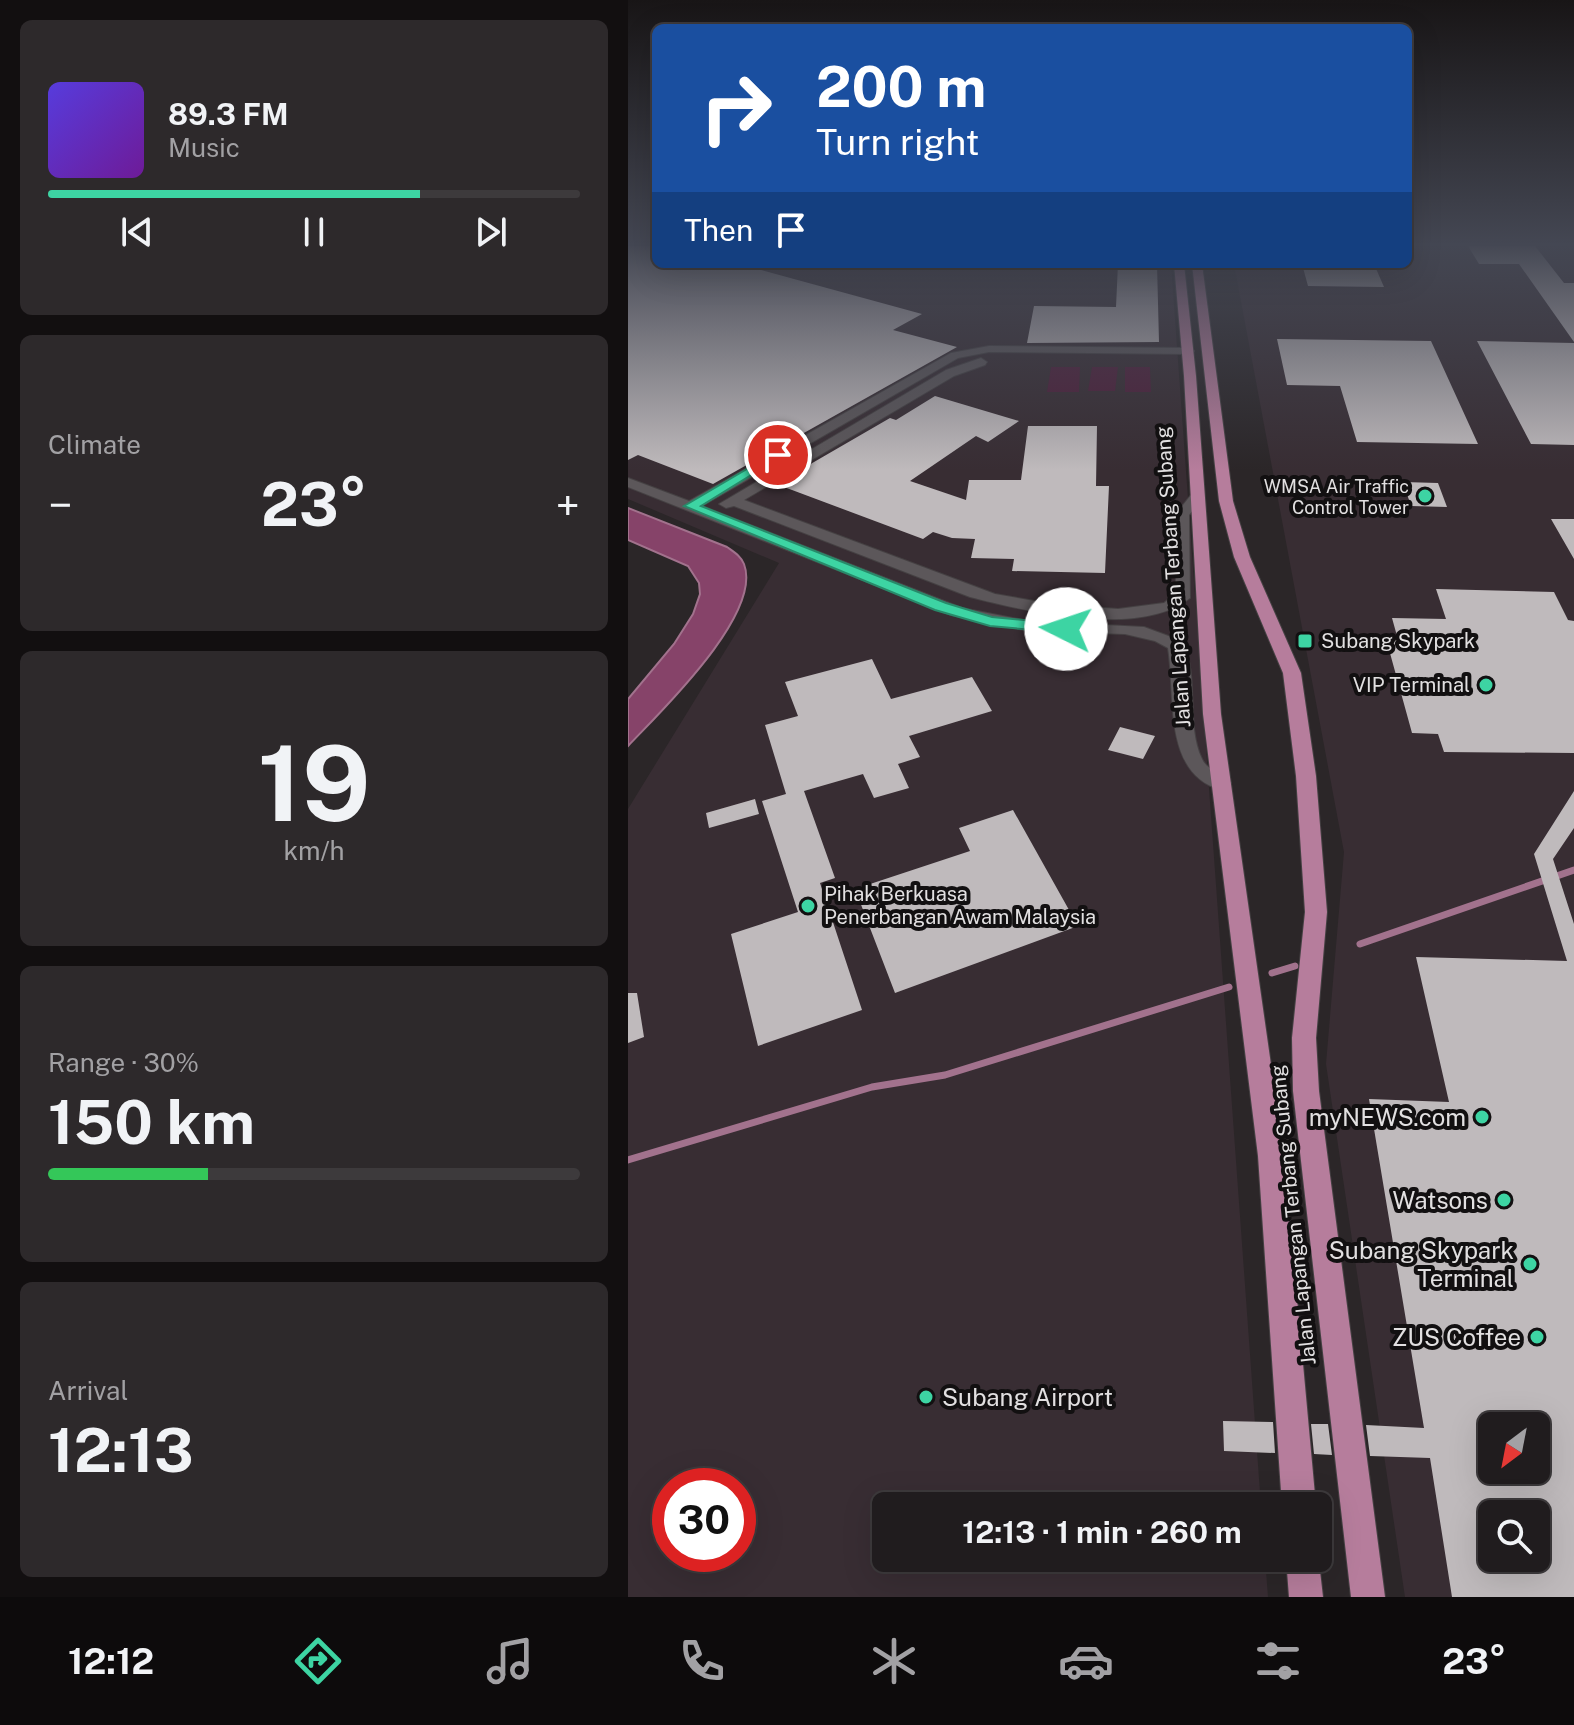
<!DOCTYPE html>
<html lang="en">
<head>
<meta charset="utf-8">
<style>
	body { margin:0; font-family:"Public Sans",sans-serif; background:#2d292b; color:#f1f3f6; height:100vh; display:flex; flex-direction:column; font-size:30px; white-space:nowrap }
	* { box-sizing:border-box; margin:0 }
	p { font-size:26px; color:#a2a1a4 }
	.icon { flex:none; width:44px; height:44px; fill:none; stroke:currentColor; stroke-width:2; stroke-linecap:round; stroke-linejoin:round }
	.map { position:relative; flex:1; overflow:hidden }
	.sheet { display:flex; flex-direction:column; gap:20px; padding:20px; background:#120f10; width:628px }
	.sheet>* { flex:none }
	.top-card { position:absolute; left:24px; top:24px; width:760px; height:244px; border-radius:12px; box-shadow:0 8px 32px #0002,0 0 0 2px #3d3a3c; background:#1a4fa0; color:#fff; overflow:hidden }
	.needle { width:52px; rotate:212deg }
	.fabs { position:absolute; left:850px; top:1412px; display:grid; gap:16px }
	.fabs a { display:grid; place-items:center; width:72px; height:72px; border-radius:12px; background:#201c1e; box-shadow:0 8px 32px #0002,0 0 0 2px #3d3a3c; font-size:40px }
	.speed { position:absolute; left:24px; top:1468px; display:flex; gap:16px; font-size:40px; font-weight:700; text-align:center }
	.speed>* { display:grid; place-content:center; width:104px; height:104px; border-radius:50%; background:#201c1e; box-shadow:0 8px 32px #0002,0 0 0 2px #3d3a3c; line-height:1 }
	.speed .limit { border:12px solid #d22; background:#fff; color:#111 }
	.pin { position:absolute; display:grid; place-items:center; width:68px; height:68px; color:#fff; margin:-34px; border:4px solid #fff; border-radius:50%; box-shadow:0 2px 8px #0007 }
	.me { position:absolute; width:88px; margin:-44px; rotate:274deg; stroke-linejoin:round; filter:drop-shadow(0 0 6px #0008) }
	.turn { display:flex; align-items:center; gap:28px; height:168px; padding:0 32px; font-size:36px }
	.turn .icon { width:104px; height:104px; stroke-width:2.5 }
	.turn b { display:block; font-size:56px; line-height:68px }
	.then { display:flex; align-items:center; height:76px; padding:0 32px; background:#0003; gap:16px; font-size:30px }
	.big { font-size:60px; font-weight:700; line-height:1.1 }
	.sheet .widget { flex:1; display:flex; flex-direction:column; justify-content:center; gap:12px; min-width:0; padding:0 28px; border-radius:12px; background:#2d292b }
	.sheet .dial { align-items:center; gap:0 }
	.dial b { font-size:104px; line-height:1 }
	.song { display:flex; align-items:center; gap:24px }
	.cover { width:96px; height:96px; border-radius:12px; background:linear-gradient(135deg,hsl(250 70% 55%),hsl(280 70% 35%)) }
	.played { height:8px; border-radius:4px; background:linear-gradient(90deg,#3dd4a3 70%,#3d3a3c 70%) }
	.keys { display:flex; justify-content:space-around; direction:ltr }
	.heat { display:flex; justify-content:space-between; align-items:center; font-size:44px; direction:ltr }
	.charge { height:12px; border-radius:6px; background:linear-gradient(90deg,#34c759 30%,#3d3a3c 0) }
	.trip { position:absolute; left:244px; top:1492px; width:460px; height:80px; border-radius:12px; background:#201c1e; box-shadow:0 8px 32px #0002,0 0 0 2px #3d3a3c; font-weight:700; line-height:80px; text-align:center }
	.dock { display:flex; height:128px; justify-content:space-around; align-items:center; background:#0d0b0c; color:#a2a1a4 }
	.dock .icon { width:56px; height:56px }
	.dock .current { color:#3dd4a3 }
	.dock b { font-size:36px; color:#f1f3f6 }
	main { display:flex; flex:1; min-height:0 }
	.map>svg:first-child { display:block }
	.built { fill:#382d33; fill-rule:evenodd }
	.green { fill:#4e1f3a }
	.water { fill:#864369; stroke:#a2728d; stroke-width:2 }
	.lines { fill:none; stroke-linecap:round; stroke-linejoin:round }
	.stream { stroke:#a2728d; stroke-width:7 }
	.building { fill:#bfbabc; fill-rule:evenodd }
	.minor-casing { stroke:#454143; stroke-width:2 }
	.primary-casing { stroke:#454143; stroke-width:2 }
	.minor { fill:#5c575a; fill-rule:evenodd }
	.primary { fill:#b67d9c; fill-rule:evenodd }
	.route { fill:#3dd4a3; stroke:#288a6a; stroke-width:2 }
	.poi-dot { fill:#3dd4a3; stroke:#121011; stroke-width:3 }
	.labels { text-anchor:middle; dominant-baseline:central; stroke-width:8; stroke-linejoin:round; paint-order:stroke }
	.far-poi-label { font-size:18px; fill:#e2e0e1; stroke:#121011; text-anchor:end }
	.street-label { font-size:20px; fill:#e2e0e1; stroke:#121011 }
	.poi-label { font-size:20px; fill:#e2e0e1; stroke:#121011; text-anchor:start }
	.near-poi-label { font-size:24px; fill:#e2e0e1; stroke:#121011; text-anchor:end }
</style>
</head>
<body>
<main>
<section class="sheet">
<div class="widget">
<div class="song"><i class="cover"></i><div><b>89.3 FM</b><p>Music</p></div></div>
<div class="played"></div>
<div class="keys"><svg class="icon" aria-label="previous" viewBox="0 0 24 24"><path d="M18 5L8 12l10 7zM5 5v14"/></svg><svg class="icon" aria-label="pause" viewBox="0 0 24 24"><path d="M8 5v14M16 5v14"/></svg><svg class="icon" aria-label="next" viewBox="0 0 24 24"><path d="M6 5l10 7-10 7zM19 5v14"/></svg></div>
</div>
<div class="widget"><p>Climate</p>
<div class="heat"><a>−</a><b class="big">23°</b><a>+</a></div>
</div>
<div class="widget dial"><b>19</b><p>km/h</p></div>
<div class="widget"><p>Range · 30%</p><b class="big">150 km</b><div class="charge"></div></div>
<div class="widget"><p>Arrival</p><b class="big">12:13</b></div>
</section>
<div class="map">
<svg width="946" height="1597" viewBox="0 0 946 1597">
	<rect width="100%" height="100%" fill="#2b2628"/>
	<!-- built -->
	<path class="built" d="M0 246H28V264H543L633 1506H258V1558H637L640 1597H0V809L151 563 0 499ZM42 1486H110V1554H42Z
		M780 246H946V1597H777L698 1064 716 852 606 264H780ZM864 1426H908V1470H864ZM864 1514H908V1558H864Z"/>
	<!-- green -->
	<path class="green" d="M423 367H452L451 392H419Z
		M464 367H490L487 391H460Z
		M497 367H522L523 392H497Z"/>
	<!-- water -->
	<path class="water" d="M0 508 99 547C106 552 113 556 116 564 135 614 32 712 0 746V699L46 644 65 614 72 594 71 583 60 566 0 540Z"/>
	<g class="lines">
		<!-- stream -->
		<path class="stream" d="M732 944 946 870
			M644 973 667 966
			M0 1160 244 1087 317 1075 601 987"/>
	</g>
	<!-- building -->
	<path class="building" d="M0 246H28V264H111L294 314 265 330 329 347 85 484 10 455 0 460Z
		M840 246H907L936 283H946V342L891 264H851Z
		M490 264H529L531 342 399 343 406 306 488 307Z
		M674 264H746L756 287 680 286Z
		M649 339 803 341 850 444 729 442 712 386 659 385Z
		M849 341 946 343V445L903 444Z
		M307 396 391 421 360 442 348 436 282 481 338 500 341 480H393L400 426H469L468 486H481L477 573 384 571 386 559 343 558 347 539 324 538 305 532 295 539 148 484 262 418 268 420Z
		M775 482 810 483 819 507 783 506Z
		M923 519H946V559Z
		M808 589 926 592 940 620 946 621V753L816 752 810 734 784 733 757 635 769 636 764 618 818 619Z
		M244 659 263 699 344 677 364 711 281 736 292 757 270 764 281 788 246 798 235 774 176 791 207 878 192 883 234 1010 130 1046 103 934 170 912 134 801 158 794 137 725 170 716 157 682Z
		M492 727 527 736 515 759 480 750Z
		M946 791V828L925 859 946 924V1597H824L802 1458 742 1456 738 1425 796 1428 741 1099 821 1102 788 957 939 961 906 854ZM864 1426H908V1470H864ZM864 1514H908V1558H864Z
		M127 799 131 814 81 828 78 813Z
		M385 810 450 926 267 993 227 889 342 851 331 828Z
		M0 993H9L16 1037 0 1043Z
		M595 1421 645 1422 647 1453 596 1451Z
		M683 1424H700L704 1455 686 1454Z"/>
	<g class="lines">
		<!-- minor casing -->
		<g class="minor-casing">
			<path id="minor" d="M361 346 560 348 566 351 560 354 361 352 330 358 74 506 334 608 400 621 516 627 554 641C572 676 557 723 574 759 580 772 596 772 603 783L600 788 593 790C534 773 548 696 540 648L527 641 497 634 400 631 323 615 0 487V478L61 501 323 353Z
				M353 358 359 362 357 365 326 376 116 500 367 594 424 604 490 609 536 603 548 593 547 515 563 495 568 494 575 498 561 515 562 598C512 638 400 612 342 597L106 506 98 508 91 504 318 370Z"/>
		</g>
		<!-- primary casing -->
		<g class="primary-casing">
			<path id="primary" d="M546 264H556L568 376 593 714 656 1156 688 1506H654L630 1156 575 714 556 376Z
				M564 264H574L605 501 622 557 673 673 688 776 699 912 688 1038 691 1091 757 1597H723L665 1091 664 1038 677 912 668 776 655 673 606 557 591 501Z
				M690 1553 695 1597H661L658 1558H690Z"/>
		</g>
		<!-- minor -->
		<use href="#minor" class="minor"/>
		<!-- primary -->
		<use href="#primary" class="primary"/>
	</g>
	<!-- sky -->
	<linearGradient id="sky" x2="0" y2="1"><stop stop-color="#181516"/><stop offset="0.52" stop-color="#444753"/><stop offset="1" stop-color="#444753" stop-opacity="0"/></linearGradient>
	<rect width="946" height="470" fill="url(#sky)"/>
	<!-- route -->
	<path class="route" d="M146 453 156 455 73 506 318 603 364 617 438 624 445 629 438 633 362 626 307 610 56 506Z"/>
	<!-- markers -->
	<g class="poi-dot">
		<circle cx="797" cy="496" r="8"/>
		<rect x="669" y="633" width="16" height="16" rx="4"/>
		<circle cx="858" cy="685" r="8"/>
		<circle cx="180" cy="906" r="8"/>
		<circle cx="854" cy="1117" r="8"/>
		<circle cx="876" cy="1200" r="8"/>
		<circle cx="902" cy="1264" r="8"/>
		<circle cx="909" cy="1337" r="8"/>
		<circle cx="298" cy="1397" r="8"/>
	</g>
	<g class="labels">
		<!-- far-poi labels -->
		<g class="far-poi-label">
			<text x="781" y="486">WMSA Air Traffic<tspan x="781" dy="21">Control Tower</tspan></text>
		</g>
		<!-- street labels -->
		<g class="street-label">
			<text transform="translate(545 577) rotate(-94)">Jalan Lapangan Terbang Subang</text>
			<text transform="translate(665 1215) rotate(-96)">Jalan Lapangan Terbang Subang</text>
		</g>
		<!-- poi labels -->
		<g class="poi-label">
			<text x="693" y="641">Subang Skypark</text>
			<text x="842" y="685" text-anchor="end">VIP Terminal</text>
			<text x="196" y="894">Pihak Berkuasa<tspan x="196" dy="23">Penerbangan Awam Malaysia</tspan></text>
		</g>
		<!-- near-poi labels -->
		<g class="near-poi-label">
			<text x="838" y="1117">myNEWS.com</text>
			<text x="860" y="1200">Watsons</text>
			<text x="886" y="1250">Subang Skypark<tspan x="886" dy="28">Terminal</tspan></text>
			<text x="893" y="1337">ZUS Coffee</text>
			<text x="314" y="1397" text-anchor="start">Subang Airport</text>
		</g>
	</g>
</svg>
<div class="fabs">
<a><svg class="needle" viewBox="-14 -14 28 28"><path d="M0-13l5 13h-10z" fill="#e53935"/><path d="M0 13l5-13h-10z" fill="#a2a1a4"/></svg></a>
<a><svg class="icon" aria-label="search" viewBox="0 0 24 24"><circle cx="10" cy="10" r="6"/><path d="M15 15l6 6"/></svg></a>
</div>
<div class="speed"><div class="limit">30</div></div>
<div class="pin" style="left:150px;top:455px;background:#d93025"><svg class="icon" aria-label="arrive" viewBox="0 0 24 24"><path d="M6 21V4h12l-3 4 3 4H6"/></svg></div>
<svg class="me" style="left:438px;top:629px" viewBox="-20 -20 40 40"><circle r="19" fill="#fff"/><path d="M0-13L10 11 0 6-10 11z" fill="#3dd4a3"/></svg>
<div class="trip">12:13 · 1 min · 260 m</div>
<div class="top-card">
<div class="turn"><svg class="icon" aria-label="right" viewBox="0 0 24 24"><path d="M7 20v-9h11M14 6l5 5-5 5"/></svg><div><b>200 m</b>Turn right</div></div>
<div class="then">Then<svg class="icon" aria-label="arrive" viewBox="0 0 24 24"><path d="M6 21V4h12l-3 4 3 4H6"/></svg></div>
</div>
</div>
</main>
<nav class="dock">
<b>12:12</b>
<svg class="icon current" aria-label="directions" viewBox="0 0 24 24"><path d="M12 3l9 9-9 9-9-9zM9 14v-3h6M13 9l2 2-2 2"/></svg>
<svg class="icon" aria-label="music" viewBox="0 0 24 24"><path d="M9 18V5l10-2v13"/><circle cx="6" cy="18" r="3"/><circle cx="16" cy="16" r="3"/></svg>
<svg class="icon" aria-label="phone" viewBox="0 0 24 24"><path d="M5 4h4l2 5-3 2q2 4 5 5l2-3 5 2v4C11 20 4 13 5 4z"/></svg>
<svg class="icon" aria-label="climate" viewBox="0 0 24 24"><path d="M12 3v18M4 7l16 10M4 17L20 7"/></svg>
<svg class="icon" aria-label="car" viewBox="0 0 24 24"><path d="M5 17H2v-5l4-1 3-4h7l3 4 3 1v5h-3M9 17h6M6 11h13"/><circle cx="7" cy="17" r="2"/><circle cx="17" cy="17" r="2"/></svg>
<svg class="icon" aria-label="filters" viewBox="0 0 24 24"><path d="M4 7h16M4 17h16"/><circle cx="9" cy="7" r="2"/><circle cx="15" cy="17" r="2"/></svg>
<b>23°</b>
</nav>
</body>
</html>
